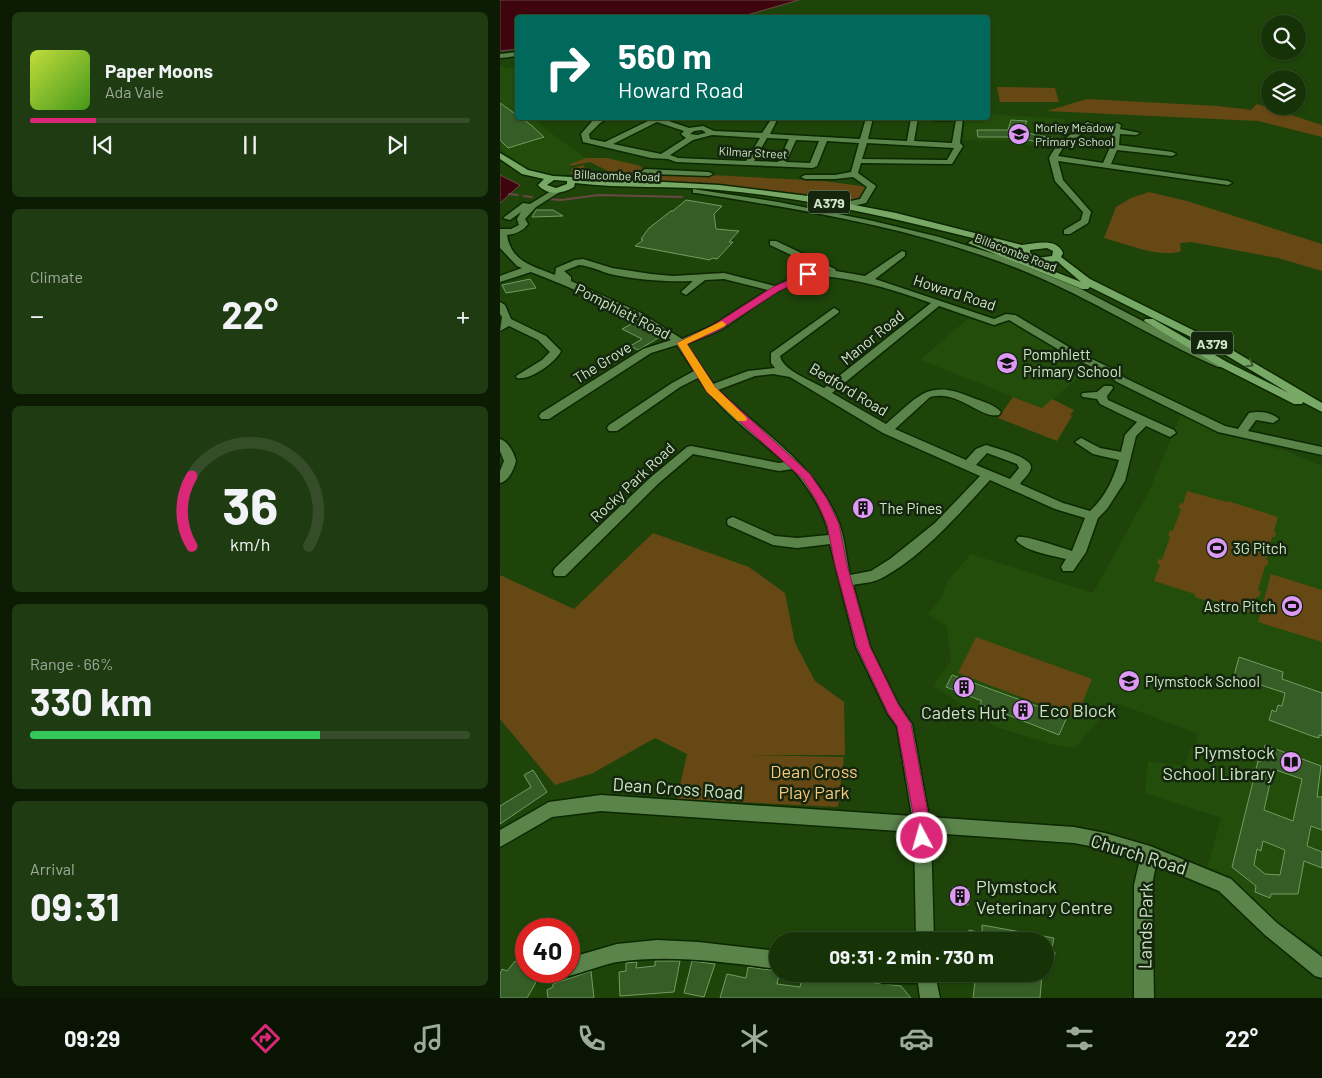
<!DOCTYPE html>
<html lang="en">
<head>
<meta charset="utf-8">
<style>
	body { margin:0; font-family:Barlow,sans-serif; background:#1f3b12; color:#f1f3f6; height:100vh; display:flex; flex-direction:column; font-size:19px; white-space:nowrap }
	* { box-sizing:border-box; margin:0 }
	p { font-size:16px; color:#9eaa9c }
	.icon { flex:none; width:28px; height:28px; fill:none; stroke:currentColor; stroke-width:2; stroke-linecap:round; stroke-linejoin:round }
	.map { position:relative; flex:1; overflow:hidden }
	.drawer { display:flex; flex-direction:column; gap:12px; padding:12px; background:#0c1c04; width:500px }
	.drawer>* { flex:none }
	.hud { position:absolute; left:15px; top:15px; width:475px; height:105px; border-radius:5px; box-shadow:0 1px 4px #0004,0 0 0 1px #354e29; background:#00695c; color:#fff; overflow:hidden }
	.fabs { position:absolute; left:761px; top:15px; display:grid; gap:10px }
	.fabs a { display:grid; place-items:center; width:45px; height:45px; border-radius:50%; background:#163308; box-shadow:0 1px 4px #0004,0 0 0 1px #354e29; font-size:25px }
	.speed { position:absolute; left:15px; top:918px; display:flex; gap:10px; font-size:25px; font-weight:700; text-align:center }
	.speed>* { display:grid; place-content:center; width:65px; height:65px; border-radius:50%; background:#163308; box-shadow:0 1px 4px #0004,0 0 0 1px #354e29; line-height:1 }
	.speed .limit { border:8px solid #d22; background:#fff; color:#111 }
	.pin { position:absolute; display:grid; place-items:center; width:42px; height:42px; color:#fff; margin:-21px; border-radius:10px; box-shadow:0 2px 8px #0006 }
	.me { position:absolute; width:55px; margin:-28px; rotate:354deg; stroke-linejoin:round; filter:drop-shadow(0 0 4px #0008) }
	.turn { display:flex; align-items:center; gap:18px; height:105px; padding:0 20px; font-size:22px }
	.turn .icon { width:65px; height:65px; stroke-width:2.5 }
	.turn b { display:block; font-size:35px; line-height:42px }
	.big { font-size:38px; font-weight:700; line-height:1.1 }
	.drawer .widget { flex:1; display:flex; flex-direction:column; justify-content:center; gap:8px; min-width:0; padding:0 18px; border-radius:8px; background:#1f3b12 }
	.drawer .dial { align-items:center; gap:0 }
	.dial svg { height:130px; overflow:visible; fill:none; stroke:#354e29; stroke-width:7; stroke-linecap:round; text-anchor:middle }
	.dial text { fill:#f1f3f6; stroke:none }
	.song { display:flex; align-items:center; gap:15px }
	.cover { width:60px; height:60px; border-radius:8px; background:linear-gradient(135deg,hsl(70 70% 55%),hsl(100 70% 35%)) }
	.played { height:5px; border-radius:2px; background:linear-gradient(90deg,#db2777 15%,#354e29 15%) }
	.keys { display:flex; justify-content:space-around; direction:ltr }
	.heat { display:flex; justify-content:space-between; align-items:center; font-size:28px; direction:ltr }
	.charge { height:8px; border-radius:4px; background:linear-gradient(90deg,#34c759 66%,#354e29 0) }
	.trip { position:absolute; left:269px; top:932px; width:285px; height:50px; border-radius:25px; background:#163308; box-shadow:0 1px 4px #0004,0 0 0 1px #354e29; font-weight:700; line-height:50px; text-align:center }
	.tabs { display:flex; height:80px; justify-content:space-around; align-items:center; background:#091403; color:#9eaa9c }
	.tabs .icon { width:35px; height:35px }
	.tabs .on { color:#db2777 }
	.tabs b { font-size:22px; color:#f1f3f6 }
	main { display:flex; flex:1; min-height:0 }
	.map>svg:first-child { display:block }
	.built { fill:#224d0b }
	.green { fill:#664814 }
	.water { fill:#3f050f; stroke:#6a4846 }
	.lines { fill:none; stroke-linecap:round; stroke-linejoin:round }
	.stream { stroke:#6a4846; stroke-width:2 }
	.building { fill:#365d26; stroke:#729c62; fill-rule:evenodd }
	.minor-casing { stroke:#0b2800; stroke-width:3 }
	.major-casing { stroke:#0b2800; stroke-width:3 }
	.minor { fill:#5b844b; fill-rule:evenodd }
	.major { fill:#78a865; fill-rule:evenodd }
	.oneway { stroke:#3d5a31 }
	.route { fill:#db2777; stroke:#8e194d }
	.slow { fill:#f59e0b }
	.labels { text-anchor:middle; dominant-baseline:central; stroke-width:5; stroke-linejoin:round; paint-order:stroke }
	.far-poi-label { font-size:12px; fill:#cee5c6; stroke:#15260e; text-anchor:start }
	.far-street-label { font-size:12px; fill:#cee5c6; stroke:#15260e }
	.shield { fill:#15260e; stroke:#96ac8f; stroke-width:1 }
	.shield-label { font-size:14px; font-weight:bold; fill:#cee5c6 }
	.street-label { font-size:15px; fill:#cee5c6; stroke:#15260e }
	.poi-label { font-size:15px; fill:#cee5c6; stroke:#15260e; text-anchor:start }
	.near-poi-label { font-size:18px; fill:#cee5c6; stroke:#15260e; text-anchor:start }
	.near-park-label { font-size:18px; fill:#f9c77a; stroke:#15260e }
	.near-street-label { font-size:18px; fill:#cee5c6; stroke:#15260e }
</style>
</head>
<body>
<main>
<section class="drawer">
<div class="widget">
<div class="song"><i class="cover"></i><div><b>Paper Moons</b><p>Ada Vale</p></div></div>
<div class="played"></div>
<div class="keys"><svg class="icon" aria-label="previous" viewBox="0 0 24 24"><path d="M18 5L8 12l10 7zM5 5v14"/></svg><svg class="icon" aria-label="pause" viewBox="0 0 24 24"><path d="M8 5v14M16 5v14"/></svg><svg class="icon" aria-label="next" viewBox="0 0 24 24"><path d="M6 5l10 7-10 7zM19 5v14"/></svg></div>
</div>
<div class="widget"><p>Climate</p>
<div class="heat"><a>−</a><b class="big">22°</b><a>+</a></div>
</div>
<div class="widget dial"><svg viewBox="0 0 100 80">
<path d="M14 69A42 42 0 1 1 86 69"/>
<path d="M14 69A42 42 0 0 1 14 26" stroke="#db2777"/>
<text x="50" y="56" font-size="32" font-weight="700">36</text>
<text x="50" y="72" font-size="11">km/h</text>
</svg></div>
<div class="widget"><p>Range · 66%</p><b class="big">330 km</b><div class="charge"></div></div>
<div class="widget"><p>Arrival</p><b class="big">09:31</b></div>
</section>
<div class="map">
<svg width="822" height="998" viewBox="0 0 822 998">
	<rect width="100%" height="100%" fill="#1e440a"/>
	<!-- built -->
	<path class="built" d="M0 66 8 68 17 67 18 118H50L36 122 86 158 70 164V174L52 175 29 170 0 149Z
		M488 114 565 119 564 124 582 128 554 150 509 141 463 140 465 118H488Z
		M472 315 495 324 507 319 592 367 542 408 420 360Z
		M682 412 728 435 789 452 822 466V952L782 926 729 878 707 868 721 818 645 793 648 761 685 766 690 748 695 750 698 734 619 704 612 705 575 748 558 746 496 727 433 686 451 661 447 626 428 614 442 596 447 582 471 554 593 593 649 491Z"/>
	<!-- green -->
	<path class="green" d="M497 87 555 88 559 102H500Z
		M587 99 718 106 751 110 757 104 822 125V137L758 121 547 111Z
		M86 158H107L141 166 142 170C138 173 133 177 129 179 117 185 82 178 70 174L72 168 84 165 85 171 89 174 120 177 90 162 70 166V164Z
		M152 172 324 181 368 187 360 197 354 200 234 186 139 180Z
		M649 192 687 201 822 244V271L778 258 691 242 680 243 681 251C662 259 623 243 604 238L616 207 631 198Z
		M513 397 542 408 552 399 574 410 570 415 572 416 557 441 498 418Z
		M687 491 727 502 728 501 778 517 774 531 776 532 775 537H772L766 560 769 561 767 566H765L758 590 761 592 759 597H756L752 613 709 599 707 601 695 597V594L654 581 660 565 657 564 658 559 662 560 670 537 668 536 670 530 673 531 681 509 678 508 680 503 683 504Z
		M153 533 249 567 285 593 295 643 315 681 344 702 345 755H246L344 757 338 807 177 799 187 754 155 738 93 773 55 785 0 719V575L74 609Z
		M771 574 822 590V642L758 622Z
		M476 637 592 679 576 718 458 673Z"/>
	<!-- water -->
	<path class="water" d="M0 0H299L240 17 18 18 17 49 0 51Z
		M0 175 20 185 0 203Z"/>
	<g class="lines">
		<!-- stream -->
		<path class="stream" d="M9 194 18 195
			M24 196 32 197
			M48 199 61 200 99 195 182 197"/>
	</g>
	<!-- building -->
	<path class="building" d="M0 103 31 125 44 137 8 148 0 140Z
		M511 120 527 121 522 132 553 138 547 144 513 137H478L477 130H508Z
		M186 200 222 206 214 214 216 229 239 231 229 242H233L217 259 212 258 210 260 135 246 143 240 141 239 149 228 171 211H173Z
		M36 210H53L63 216 32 217Z
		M30 279 36 288 6 293 2 285Z
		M135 322 152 331 150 332 160 337 138 350 130 346 142 339 122 329Z
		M362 503 373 510 365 517 353 510Z
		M739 657 783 672 782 679 822 693V736L819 735V738L812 736 769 720 772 710 776 712 778 705 782 706 785 693 734 676Z
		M452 675 567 717 559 735 480 704 482 701 446 687Z
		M765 745 821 766 817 797H822V830L811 826 807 846 822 852V868L804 861 798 894H771L770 898 755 892 756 886 732 867 758 761 761 762ZM773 769 802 779 793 821 764 810ZM763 841 785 850 780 875 765 874 754 865 757 849 761 851Z
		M33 770 47 792 0 824V806L31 787 24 775Z
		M453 887 469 889 468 905 452 903Z
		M482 925 554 938 551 952H555L554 961 551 960 550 966H545V941H468L469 930 482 933Z
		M15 961 26 968V971H32L38 974 35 984 27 998H0V974L2 969 7 971Z
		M155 961H180L174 992 120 996 119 972 126 971V963L137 962 136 968 155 966Z
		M192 961 215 964 204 997 184 993Z
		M248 967 278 971 279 974 277 984 300 987 303 974 401 986 411 998H220L227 974 246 978Z
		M91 971 94 998H48L47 990 53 987V984Z
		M476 974H542L540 998H473Z"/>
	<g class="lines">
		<!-- minor casing -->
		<g class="minor-casing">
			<path id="minor" d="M18 52V56L0 58V54Z
				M99 118H108L100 123 89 134 90 139 105 142 150 120 149 118H163V119L189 128 203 126 214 131 262 133 272 118H278L270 134 360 139 366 118H373L368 139 407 141 411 118H418L414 141 452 143 456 120H432L428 118H463L460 143 463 146 452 164H449L361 163 358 173 376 186 366 203 344 208 340 205 341 203 360 199 367 187 353 177 335 179H305L301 177 305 175H335L351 172 359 143 327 141 317 166 313 168 176 162 168 159 151 158 83 142 81 134 94 119ZM157 122 184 131 181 134 186 138 161 154 113 144ZM202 130 206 133 197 135 190 134 194 131ZM212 135 260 138 246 161 178 158 170 155 193 140ZM267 138 289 139 278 162 254 161ZM296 140 319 141 310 163 286 162ZM367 143 454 148 447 160 362 159Z
				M587 122 594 124 563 148 558 156 603 163 611 145 613 125 617 123 621 125 620 129 640 133 636 135 620 134 619 145 672 152 676 154 672 156 617 150 611 164 728 181 732 183 728 185 558 161 563 180 591 212 588 223 570 234H564V230L581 220 583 212 555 181 549 158 557 145Z
				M145 169 209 172 213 174 209 176 150 174 134 185H128V181Z
				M56 188 63 190 36 207 25 219 28 224C23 231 16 234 7 235 11 262 33 266 55 275L56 268 75 260 83 259 112 268 151 274 173 276 224 273 275 286 305 272 323 270 270 245V241H276L335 269 336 271 365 276 402 251 405 252V256L375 279 494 319 506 314 515 315 579 353 613 369 625 378 725 426 738 429 749 413C759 411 771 412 779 419L773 423 756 420 748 431 822 447V455L718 432 617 382 605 373 571 357 509 320 494 325 439 306 332 393 386 424C419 396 428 378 473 398 482 401 495 405 501 412L499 415C481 419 457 389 430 397L395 429 466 460 476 449 486 445C495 448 531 457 531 467 531 473 523 479 520 484L563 503 590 511C606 496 613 480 619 460L593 454 575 442 581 438 600 448 621 452 625 435 637 422 600 404 597 399 583 397 581 395 583 393 597 392 604 386H612L613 388 607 396 608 400 674 430 676 433 670 437 646 426 636 436 625 481 607 509 598 518 586 552 573 571H563L561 567 566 559C554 556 523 551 516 540L518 537C525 535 562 548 572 551L585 518 555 509 490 480C459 514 421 558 380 579 372 583 362 583 353 585L370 647 398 704 412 724 429 817 574 827 605 833 650 846 731 879 777 923 822 957V978L815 976 765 935 719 891 656 865 652 885 654 998H634V885L640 859 605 849 574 843 431 833 434 941H416L414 832 101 811 52 817 0 847V830L49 802 101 795 412 816 397 726 388 714 356 647 330 544 297 548 273 545 228 525 227 522 228 519 233 517 275 536 297 538 329 535C324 510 309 489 293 469L279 471 193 454 159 483 65 576H55L53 572 55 568 151 477 187 447 191 446 279 463 285 462C255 436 220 411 198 378L180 387 117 431H109L107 428 109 425 172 383 194 371 177 345 151 353 49 419H41L39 416 41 413 143 349 171 340C125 312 81 291 31 272L0 282V276L22 268 17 266 0 248V229H11L19 225 17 219 21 212 10 220 3 218 23 203 30 204ZM79 265C90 266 100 271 110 274 137 280 166 282 193 281L181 292 186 295 205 280 224 279 268 290 212 326 182 339 141 313 71 281V277L64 271ZM321 276C360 279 394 290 431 303L324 388C312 381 282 370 280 356L338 313 339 311 334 308 271 353V363L275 368 248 371 213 384 186 344C198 339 211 335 222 329 252 310 285 279 321 276ZM273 374 290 377 383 433 480 476 435 523 390 559 371 571 350 575C346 558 345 539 339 523 316 464 261 432 218 390L255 376ZM487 453 517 464 519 468 510 479 476 465Z
				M193 189 278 202 373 221 439 237 501 256 581 289 727 365 726 367H718C652 338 591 298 524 271 420 229 306 210 196 193H193Z
				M0 302 5 305 11 319 46 336 61 351C56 362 30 381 17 378L16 376 42 360 50 352 38 340 9 326 0 331 2 317 0 314Z
				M0 439C8 441 14 453 16 461 14 469 9 481 0 483V471L4 461 0 451Z
				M157 940 198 942 278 951V969C225 962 170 954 117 962 101 965 85 972 69 976L61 971H69V958L117 944Z
				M375 974H435L440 998H420L418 983H384L377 981Z"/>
		</g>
		<!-- major casing -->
		<g class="major-casing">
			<path id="major" d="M0 153 28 170 53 176 219 185 308 196 396 213 522 245C535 244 556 237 563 253L561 257 590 279 727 347 822 403V412L803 402 802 404H794L719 366 644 321 645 319H653L727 362 789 393 719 351 590 287 588 289H582L468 243 473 240 476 241 581 282 558 262C546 259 523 270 521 250 421 225 322 199 219 190 172 185 123 189 75 183L74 187C62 194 48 196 38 185L44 179 22 174 0 159ZM54 180 67 181V184L56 188 47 185ZM547 248 553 251 552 256 537 258 530 253V250Z"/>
		</g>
		<!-- minor -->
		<use href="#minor" class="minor"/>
		<!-- major -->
		<use href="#major" class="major"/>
	</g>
	<!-- one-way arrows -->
	<defs><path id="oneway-chevron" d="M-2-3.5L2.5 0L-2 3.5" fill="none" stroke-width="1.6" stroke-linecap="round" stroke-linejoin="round" transform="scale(1.25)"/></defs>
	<use class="oneway" href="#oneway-chevron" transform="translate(750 364) rotate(30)"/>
	<!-- route -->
	<path class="route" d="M308 272 311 273V276L279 291 219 330 187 344 215 387 310 474 327 499 339 524 347 565 370 647 398 704 411 724 430 824V838L428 843 422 846 417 843 415 838V824L397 726 388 713 357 647 335 565 327 524 316 500 303 479 207 392 177 343 212 326 273 287Z"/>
	<!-- slow -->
	<path class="slow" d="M222 321 226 324 225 326 187 344 215 387 246 417 247 419 246 421H238L207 392 177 343Z"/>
	<!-- icons -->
	<defs>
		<g id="school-disc" transform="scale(1.125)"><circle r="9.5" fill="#dd99f4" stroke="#15260e"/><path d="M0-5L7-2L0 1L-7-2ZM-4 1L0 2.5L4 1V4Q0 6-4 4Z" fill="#111"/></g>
		<g id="building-disc" transform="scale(1.125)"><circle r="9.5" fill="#dd99f4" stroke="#15260e"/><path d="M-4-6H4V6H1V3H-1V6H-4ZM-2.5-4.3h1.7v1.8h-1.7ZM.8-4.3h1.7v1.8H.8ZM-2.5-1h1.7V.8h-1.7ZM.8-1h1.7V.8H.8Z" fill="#111"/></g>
		<g id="stadium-disc" transform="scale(1.125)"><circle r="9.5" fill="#dd99f4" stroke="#15260e"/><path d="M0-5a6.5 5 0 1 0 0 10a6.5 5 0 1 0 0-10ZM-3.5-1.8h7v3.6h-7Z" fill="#111"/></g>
		<g id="library-disc" transform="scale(1.125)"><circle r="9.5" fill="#dd99f4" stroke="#15260e"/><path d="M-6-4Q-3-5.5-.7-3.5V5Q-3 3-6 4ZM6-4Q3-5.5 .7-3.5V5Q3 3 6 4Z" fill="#111"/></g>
	</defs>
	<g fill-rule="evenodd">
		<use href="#school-disc" x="519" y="134"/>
		<use href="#school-disc" x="507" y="363"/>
		<use href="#building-disc" x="363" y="508"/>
		<use href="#stadium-disc" x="717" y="548"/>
		<use href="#stadium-disc" x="792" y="606"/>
		<use href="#school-disc" x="629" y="681"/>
		<use href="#building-disc" x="464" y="687"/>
		<use href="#building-disc" x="523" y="710"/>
		<use href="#library-disc" x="791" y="762"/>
		<use href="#building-disc" x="460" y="896"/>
	</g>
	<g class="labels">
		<!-- far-poi labels -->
		<g class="far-poi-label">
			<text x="535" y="127">Morley Meadow<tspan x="535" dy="14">Primary School</tspan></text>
		</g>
		<!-- far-street labels -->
		<g class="far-street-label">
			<text transform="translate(253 152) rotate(3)">Kilmar Street</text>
			<text transform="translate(117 175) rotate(2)">Billacombe Road</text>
			<text transform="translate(516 252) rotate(21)">Billacombe Road</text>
		</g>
		<!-- shield labels -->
		<g class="shield">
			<rect x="308" y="190.5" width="42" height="23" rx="4"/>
			<rect x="691" y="331.5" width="42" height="23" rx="4"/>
		</g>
		<g class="shield-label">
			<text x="329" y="202">A379</text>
			<text x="712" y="343">A379</text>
		</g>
		<!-- street labels -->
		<g class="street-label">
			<text transform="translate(455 292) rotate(18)">Howard Road</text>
			<text transform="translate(123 311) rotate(27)">Pomphlett Road</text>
			<text transform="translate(372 337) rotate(-39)">Manor Road</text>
			<text transform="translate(102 362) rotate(-32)">The Grove</text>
			<text transform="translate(349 389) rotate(31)">Bedford Road</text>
			<text transform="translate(132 482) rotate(-43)">Rocky Park Road</text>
		</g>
		<!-- poi labels -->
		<g class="poi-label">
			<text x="523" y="354">Pomphlett<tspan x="523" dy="17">Primary School</tspan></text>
			<text x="379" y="508">The Pines</text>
			<text x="733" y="548">3G Pitch</text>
			<text x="776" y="606" text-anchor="end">Astro Pitch</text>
			<text x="645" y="681">Plymstock School</text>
		</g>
		<!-- near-poi labels -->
		<g class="near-poi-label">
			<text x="539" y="710">Eco Block</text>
			<text x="464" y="712" text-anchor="middle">Cadets Hut</text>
			<text x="775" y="752" text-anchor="end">Plymstock<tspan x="775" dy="21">School Library</tspan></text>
			<text x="476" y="886">Plymstock<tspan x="476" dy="21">Veterinary Centre</tspan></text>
		</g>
		<!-- near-park labels -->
		<g class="near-park-label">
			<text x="314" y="771">Dean Cross<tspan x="314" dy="21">Play Park</tspan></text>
		</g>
		<!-- near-street labels -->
		<g class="near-street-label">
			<text transform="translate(178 788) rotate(4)">Dean Cross Road</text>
			<text transform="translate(639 854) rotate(17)">Church Road</text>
			<text transform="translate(645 926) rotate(-89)">Lands Park</text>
		</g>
	</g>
</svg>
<div class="fabs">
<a><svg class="icon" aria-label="search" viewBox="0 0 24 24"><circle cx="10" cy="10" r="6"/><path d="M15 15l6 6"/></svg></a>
<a><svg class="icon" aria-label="layers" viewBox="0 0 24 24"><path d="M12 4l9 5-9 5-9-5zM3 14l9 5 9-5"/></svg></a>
</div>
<div class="speed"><div class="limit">40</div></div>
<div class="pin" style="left:308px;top:274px;background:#d93025"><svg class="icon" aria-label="arrive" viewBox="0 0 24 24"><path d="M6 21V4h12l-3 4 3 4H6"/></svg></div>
<svg class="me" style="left:422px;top:838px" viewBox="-20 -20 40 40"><circle r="17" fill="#db2777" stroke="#fff" stroke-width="3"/><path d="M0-11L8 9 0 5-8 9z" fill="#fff"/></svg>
<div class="trip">09:31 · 2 min · 730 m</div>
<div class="hud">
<div class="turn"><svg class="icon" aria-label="right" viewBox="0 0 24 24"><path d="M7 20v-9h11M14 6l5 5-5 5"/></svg><div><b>560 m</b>Howard Road</div></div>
</div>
</div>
</main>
<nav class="tabs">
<b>09:29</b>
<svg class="icon on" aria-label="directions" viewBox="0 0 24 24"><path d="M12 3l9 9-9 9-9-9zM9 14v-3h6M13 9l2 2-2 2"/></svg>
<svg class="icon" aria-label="music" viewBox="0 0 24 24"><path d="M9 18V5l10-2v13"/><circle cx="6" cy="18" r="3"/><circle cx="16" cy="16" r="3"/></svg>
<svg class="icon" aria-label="phone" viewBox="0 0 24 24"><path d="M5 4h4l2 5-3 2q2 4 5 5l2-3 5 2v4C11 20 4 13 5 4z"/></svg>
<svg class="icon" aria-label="climate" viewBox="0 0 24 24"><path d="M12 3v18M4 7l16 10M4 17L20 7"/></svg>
<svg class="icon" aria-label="car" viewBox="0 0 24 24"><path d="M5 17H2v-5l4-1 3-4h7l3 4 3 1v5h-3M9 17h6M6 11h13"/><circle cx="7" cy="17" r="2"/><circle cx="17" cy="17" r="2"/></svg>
<svg class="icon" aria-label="filters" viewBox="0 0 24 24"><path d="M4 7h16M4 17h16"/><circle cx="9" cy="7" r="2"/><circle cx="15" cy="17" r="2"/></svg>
<b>22°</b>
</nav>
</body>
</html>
